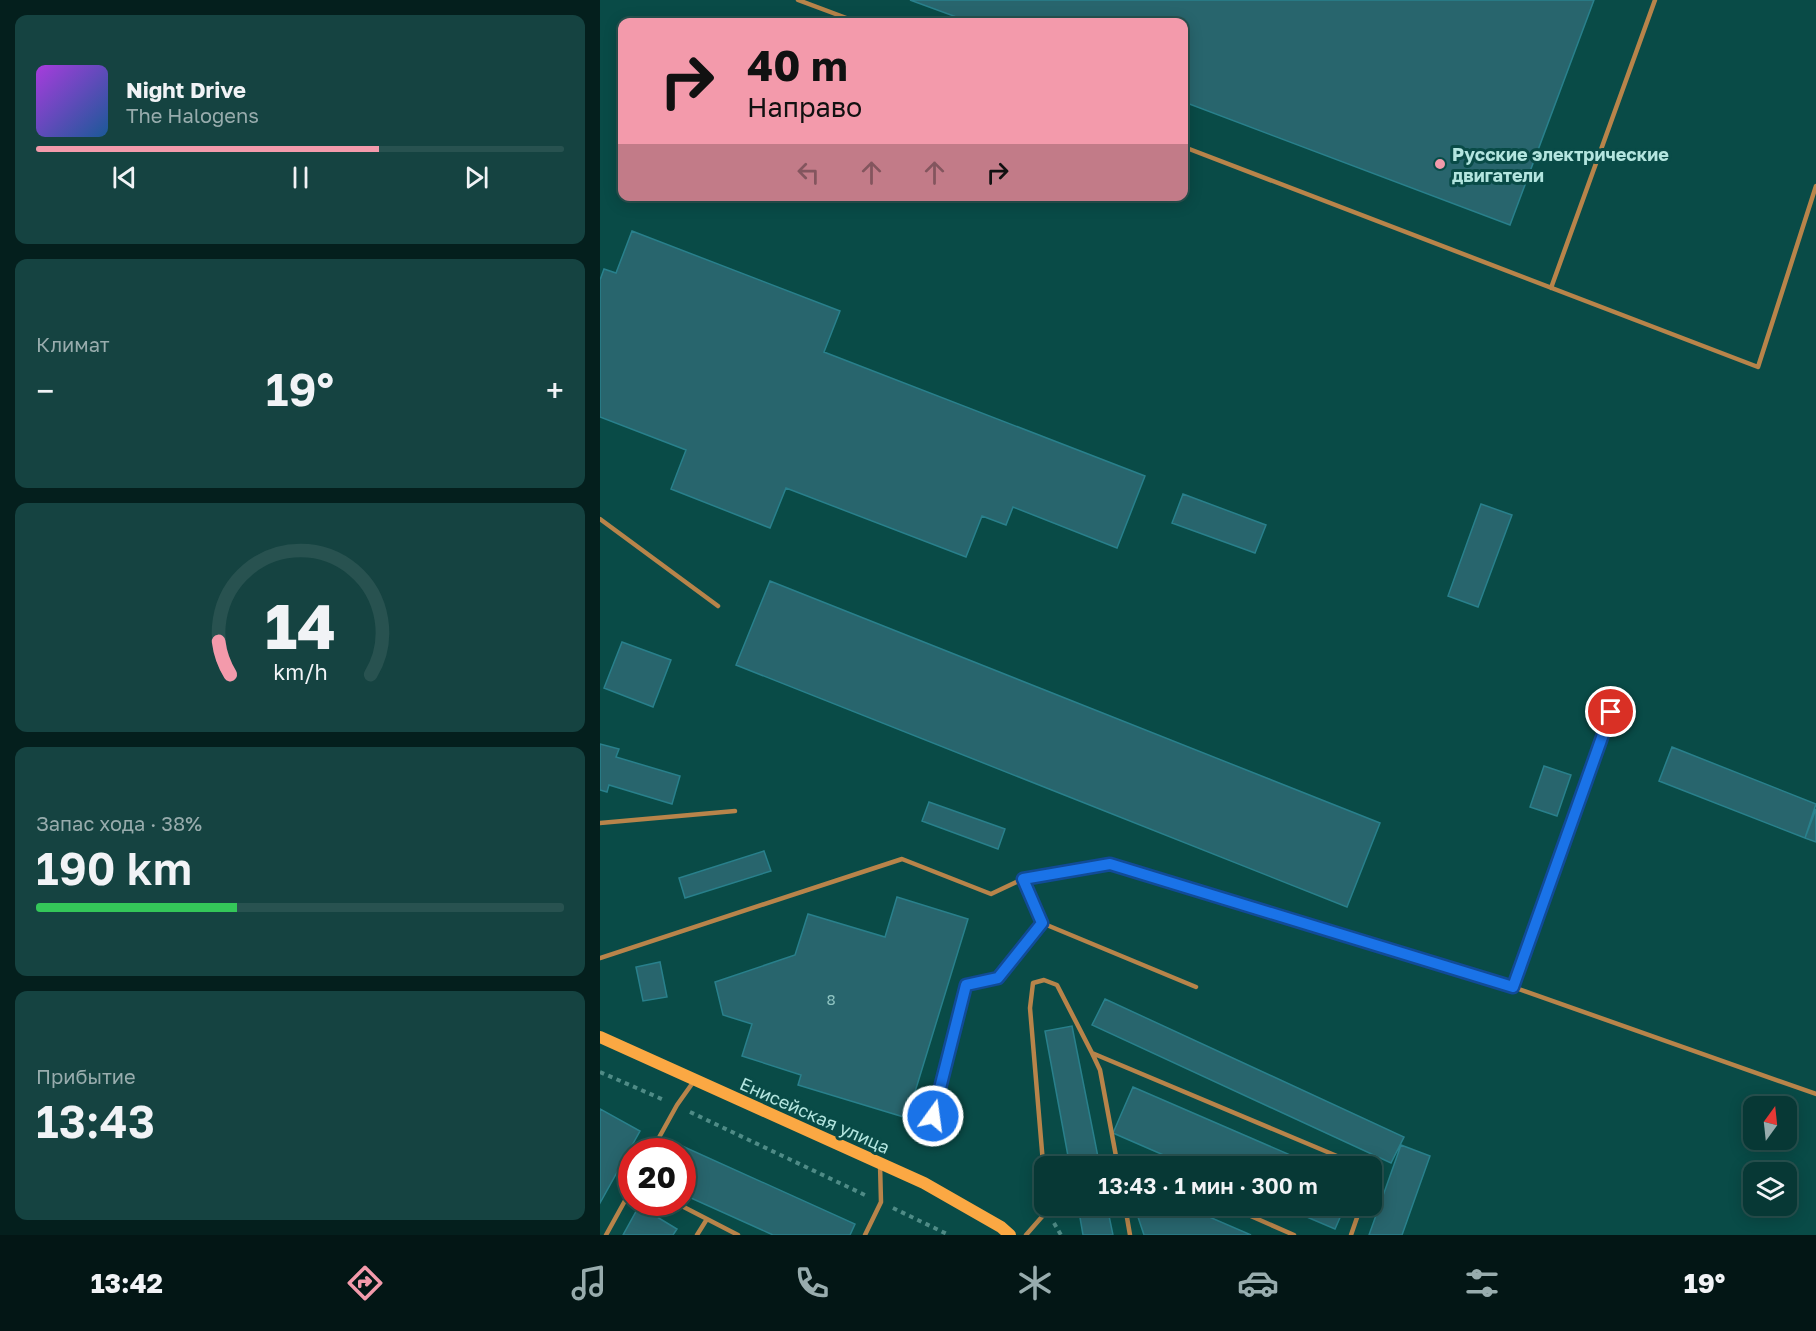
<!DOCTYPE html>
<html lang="ru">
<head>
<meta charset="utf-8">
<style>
	body { margin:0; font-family:"Golos Text",sans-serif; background:#154341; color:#f1f3f6; height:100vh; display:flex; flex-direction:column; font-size:22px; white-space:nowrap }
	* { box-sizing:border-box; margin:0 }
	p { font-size:20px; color:#98acad }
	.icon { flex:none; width:33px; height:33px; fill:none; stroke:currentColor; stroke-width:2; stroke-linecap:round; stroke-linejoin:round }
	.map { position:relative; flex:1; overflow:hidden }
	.sheet { display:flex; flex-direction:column; gap:15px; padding:15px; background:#041f1d; width:600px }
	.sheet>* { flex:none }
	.top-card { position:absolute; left:18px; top:18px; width:570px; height:183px; border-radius:12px; box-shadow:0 3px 15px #0003,0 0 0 2px #285250; background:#f39aab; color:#111; overflow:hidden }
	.needle { width:39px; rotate:15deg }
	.fabs { position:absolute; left:1143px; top:1096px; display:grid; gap:12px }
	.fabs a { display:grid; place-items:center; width:54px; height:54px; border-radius:12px; background:#073835; box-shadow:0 3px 15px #0003,0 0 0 2px #285250; font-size:30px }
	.speed { position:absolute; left:18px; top:1138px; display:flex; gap:12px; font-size:30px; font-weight:700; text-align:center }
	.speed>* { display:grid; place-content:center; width:78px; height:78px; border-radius:50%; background:#073835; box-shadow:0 3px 15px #0003,0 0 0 2px #285250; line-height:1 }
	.speed .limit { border:9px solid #d22; background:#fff; color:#111 }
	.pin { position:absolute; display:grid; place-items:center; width:51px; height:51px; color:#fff; margin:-26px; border:3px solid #fff; border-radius:50%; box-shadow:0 2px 6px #0007 }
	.me { position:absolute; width:66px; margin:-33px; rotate:14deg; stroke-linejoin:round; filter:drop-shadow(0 0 4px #0008) }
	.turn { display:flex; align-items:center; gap:21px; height:126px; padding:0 30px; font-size:27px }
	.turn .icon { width:78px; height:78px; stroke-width:2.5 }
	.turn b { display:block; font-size:42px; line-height:51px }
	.lanes { display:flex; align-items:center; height:57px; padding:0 30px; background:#0003; justify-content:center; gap:30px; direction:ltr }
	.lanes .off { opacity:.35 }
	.big { font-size:45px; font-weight:600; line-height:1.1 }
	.sheet .widget { flex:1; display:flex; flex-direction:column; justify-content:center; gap:9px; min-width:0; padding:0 21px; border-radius:12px; background:#154341 }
	.sheet .dial { align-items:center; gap:0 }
	.dial svg { height:156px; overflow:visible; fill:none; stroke:#285250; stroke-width:7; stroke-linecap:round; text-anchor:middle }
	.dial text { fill:#f1f3f6; stroke:none }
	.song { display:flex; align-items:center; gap:18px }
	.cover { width:72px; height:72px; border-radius:9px; background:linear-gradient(135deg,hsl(280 70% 55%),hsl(210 70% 35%)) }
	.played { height:6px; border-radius:3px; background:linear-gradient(90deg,#f39aab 65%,#285250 65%) }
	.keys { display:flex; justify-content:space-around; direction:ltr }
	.heat { display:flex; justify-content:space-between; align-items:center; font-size:33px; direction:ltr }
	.charge { height:9px; border-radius:4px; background:linear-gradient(90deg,#34c759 38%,#285250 0) }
	.trip { position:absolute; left:434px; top:1156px; width:348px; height:60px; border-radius:12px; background:#073835; box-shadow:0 3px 15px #0003,0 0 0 2px #285250; font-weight:600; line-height:60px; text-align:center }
	.tab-bar { display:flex; height:96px; justify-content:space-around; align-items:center; background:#031615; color:#98acad }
	.tab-bar .icon { width:42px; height:42px }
	.tab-bar .current { color:#f39aab }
	.tab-bar b { font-size:27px; color:#f1f3f6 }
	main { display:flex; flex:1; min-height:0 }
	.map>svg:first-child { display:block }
	.building { fill:#28656d; stroke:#29808c; stroke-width:1.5 }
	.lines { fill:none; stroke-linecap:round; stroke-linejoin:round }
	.path { stroke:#4f8b86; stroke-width:4; stroke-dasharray:4.5 4.5; stroke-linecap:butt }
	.lane { stroke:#b8844a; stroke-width:4.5 }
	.secondary { stroke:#fba843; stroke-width:12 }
	.route-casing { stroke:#114b97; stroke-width:15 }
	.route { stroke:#1a73e8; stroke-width:10 }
	.poi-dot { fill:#f39aab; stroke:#094b47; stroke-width:2 }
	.labels { text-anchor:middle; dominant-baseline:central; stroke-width:6; stroke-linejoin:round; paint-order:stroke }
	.number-label { font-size:15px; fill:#90c5c2 }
	.poi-label { font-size:18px; font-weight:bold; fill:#b3e5df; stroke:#094b47; text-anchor:start }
	.street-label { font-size:18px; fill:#b3e5df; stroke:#094b47 }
</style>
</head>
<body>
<main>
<section class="sheet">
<div class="widget">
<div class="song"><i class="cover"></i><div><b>Night Drive</b><p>The Halogens</p></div></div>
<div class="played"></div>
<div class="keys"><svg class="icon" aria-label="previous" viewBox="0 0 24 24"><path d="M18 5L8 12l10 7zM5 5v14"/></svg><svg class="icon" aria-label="pause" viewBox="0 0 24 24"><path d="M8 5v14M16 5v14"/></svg><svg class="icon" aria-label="next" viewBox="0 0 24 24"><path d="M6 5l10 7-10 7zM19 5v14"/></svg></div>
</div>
<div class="widget"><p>Климат</p>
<div class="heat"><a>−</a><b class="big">19°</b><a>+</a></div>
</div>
<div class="widget dial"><svg viewBox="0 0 100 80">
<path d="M14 69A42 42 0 1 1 86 69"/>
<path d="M14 69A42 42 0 0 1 8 52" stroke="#f39aab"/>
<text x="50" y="56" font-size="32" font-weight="700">14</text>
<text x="50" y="72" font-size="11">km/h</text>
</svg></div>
<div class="widget"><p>Запас хода · 38%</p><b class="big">190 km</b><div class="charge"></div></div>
<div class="widget"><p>Прибытие</p><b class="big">13:43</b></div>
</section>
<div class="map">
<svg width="1216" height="1235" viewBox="0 0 1216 1235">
	<rect width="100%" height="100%" fill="#094b47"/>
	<!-- building -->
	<path class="building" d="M310 0H994L910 225 584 102V22H370Z
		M32 231 240 311 224 352 545 476 517 548 413 507 406 525 382 516 366 557 186 488 170 528 71 489 86 450 0 417V280L4 269 16 273Z
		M583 494 666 525 655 553 572 523Z
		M881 504 912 515 878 607 848 596Z
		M170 581 780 823 747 907 136 665Z
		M22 642 71 660 53 707 4 688Z
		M0 744 19 749 16 757 80 776 72 804 9 785 7 792 0 790Z
		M1072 747 1216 804 1205 838 1059 781Z
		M944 766 971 775 957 816 930 807Z
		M329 802 405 829 398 849 322 821Z
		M1216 809V842L1205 838Z
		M164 851 171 871 85 898 79 878Z
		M297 897 368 919 307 1118 198 1085 201 1075 142 1056 152 1024 123 1015 115 982 195 955 208 914 285 937Z
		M60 962 67 997 43 1001 36 967Z
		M505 999 804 1137 791 1163 492 1025Z
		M472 1026 500 1167H470L445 1031Z
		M533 1087 718 1167H591L513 1133Z
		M0 1109 40 1131 0 1203Z
		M71 1141 255 1224 250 1235H173L82 1194V1152H65Z
		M801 1145 830 1156 802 1235H769Z
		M39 1206 77 1229 73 1235H23Z
		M478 1206H507L513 1235H483Z
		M539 1206H584L651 1235H544L536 1211Z
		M681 1206H745L735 1229Z"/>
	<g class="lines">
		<!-- path -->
		<path class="path" d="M0 1072 64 1100
			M90 1112 267 1196
			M293 1208 349 1235
			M454 1223 461 1235"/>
		<!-- lane -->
		<path class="lane" d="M198 0 257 22
			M584 147 1158 367 1216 186
			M951 288 1055 0
			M0 519 118 606
			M0 823 135 811
			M423 879 442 923
			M0 958 302 859 391 894 423 879 510 864 913 987 1216 1094
			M913 987 1011 712
			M492 1053 500 1070 518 1167
			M333 1116 366 985 398 978 442 923 596 987
			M51 1152 77 1105 94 1081
			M516 1157 539 1167
			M771 1170V1176
			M444 1175 430 1008 433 983 444 980 457 985 492 1053 763 1167
			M76 1203 138 1235
			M525 1206 530 1235
			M628 1206 694 1235
			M6 1235 32 1188
			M97 1235 107 1219
			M265 1235 281 1202 280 1164
			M426 1235 447 1211V1206
			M751 1235 761 1206"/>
		<!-- secondary -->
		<path class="secondary" d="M0 1037 324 1183 401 1227 410 1235"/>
	</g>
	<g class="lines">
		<!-- route casing -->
		<g class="route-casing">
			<path id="route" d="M333 1116 366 985 398 978 442 923 423 879 510 864 913 987 1011 712"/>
		</g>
		<!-- route -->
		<use href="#route" class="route"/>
	</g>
	<!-- markers -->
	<circle class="poi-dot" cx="840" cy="164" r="6"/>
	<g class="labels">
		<!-- number labels -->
		<g class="number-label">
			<text x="231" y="999">8</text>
		</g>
		<!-- poi labels -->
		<g class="poi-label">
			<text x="852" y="154">Русские электрические<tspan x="852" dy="21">двигатели</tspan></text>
		</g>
		<!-- street labels -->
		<g class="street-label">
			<text transform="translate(215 1115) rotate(24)">Енисейская улица</text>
		</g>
	</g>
</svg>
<div class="fabs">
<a><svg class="needle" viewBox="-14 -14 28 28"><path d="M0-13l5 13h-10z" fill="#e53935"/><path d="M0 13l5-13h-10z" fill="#98acad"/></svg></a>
<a><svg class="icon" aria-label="layers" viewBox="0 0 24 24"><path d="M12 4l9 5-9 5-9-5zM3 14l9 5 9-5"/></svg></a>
</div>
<div class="speed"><div class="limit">20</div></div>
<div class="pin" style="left:1011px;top:712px;background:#d93025"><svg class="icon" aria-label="arrive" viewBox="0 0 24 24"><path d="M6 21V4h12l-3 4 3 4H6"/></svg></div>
<svg class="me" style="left:333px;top:1116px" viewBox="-20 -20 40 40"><circle r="17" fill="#1a73e8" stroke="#fff" stroke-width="3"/><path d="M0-11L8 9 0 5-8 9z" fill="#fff"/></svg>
<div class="trip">13:43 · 1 мин · 300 m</div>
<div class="top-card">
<div class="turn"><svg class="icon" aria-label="right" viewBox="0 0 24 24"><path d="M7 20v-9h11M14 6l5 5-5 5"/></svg><div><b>40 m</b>Направо</div></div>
<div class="lanes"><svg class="icon off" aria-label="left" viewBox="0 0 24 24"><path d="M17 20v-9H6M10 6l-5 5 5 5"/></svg><svg class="icon off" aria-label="ahead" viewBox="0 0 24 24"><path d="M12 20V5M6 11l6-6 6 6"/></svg><svg class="icon off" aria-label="ahead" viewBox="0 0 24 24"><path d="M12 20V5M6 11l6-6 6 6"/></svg><svg class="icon" aria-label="right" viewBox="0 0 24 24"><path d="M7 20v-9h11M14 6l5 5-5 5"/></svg></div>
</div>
</div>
</main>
<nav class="tab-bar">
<b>13:42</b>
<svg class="icon current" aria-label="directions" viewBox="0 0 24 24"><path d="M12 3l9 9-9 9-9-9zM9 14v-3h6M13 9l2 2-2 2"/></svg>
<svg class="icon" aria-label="music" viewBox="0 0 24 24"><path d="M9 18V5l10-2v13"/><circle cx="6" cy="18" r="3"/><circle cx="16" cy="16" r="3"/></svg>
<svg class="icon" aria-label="phone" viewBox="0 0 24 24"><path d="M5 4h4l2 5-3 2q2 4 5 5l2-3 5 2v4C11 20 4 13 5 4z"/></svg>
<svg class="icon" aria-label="climate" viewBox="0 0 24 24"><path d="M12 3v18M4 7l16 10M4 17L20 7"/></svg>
<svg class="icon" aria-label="car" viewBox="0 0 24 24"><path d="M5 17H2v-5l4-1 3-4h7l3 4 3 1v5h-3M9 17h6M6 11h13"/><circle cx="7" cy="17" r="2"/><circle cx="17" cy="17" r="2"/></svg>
<svg class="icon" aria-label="filters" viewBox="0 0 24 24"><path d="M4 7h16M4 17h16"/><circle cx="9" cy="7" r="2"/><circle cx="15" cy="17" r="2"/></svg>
<b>19°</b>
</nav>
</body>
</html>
